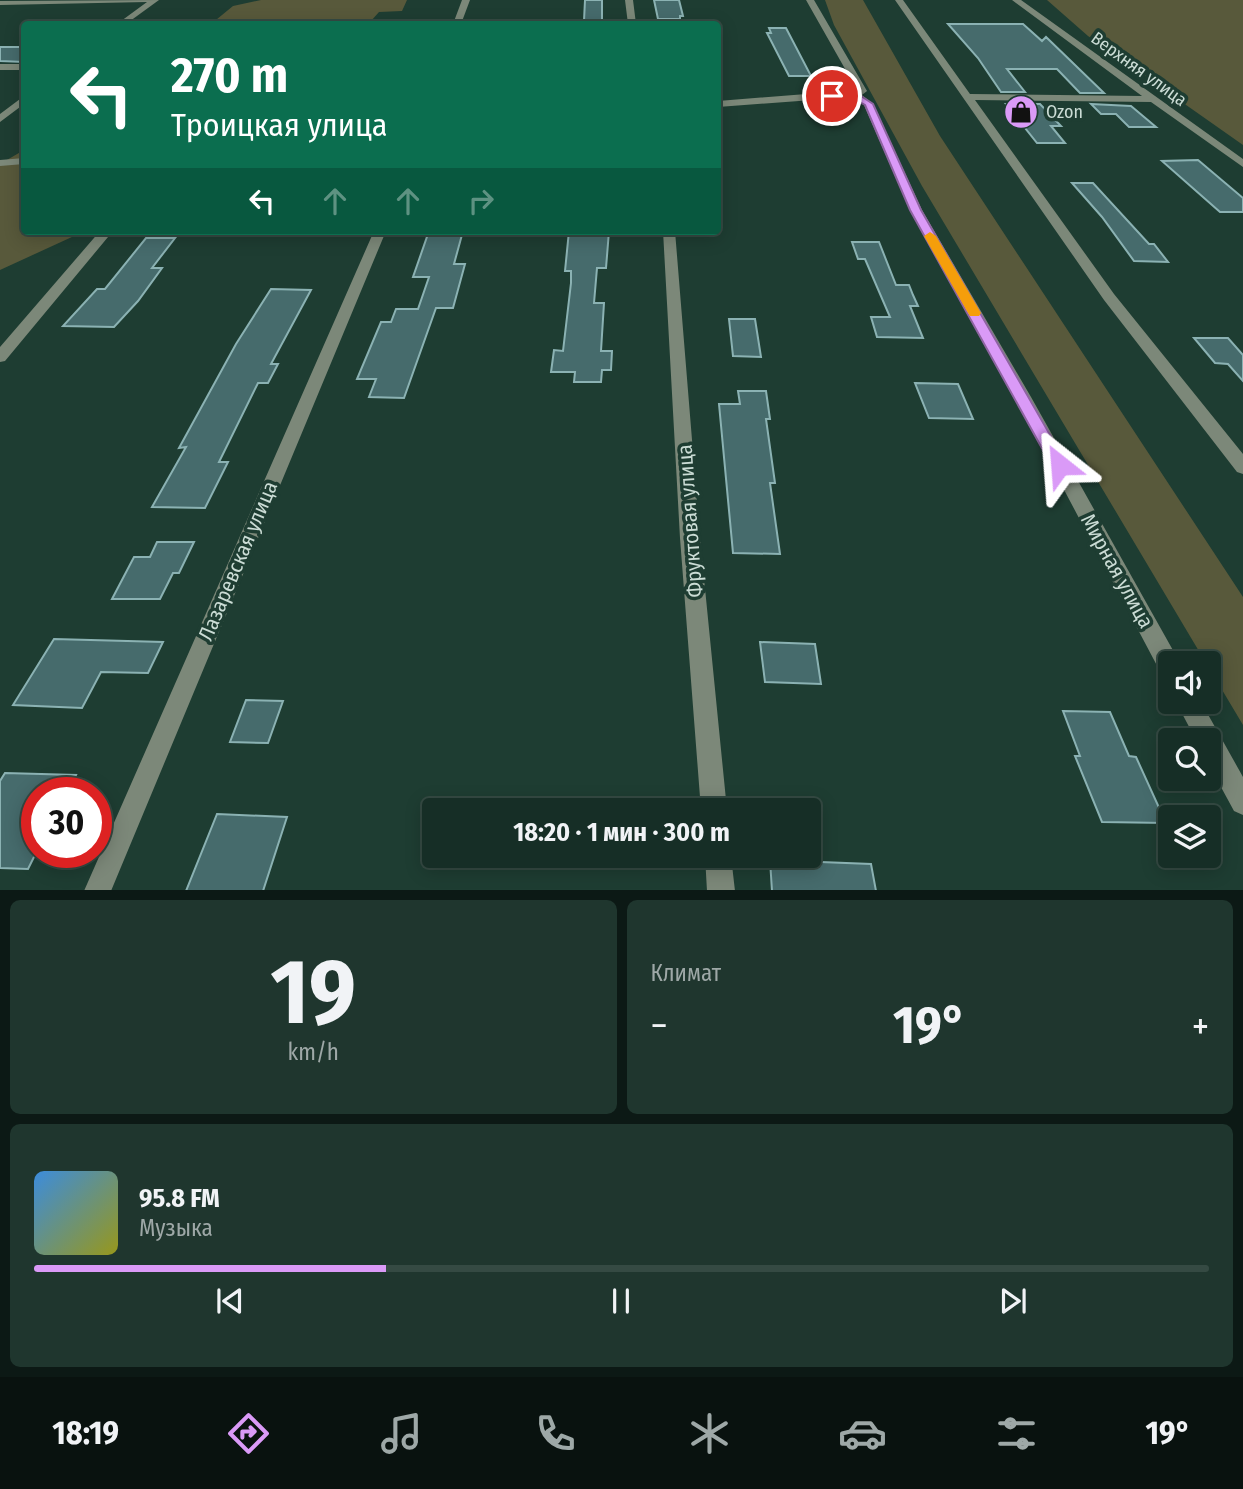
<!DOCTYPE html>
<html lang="ru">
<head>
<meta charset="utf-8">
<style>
	body { margin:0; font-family:"Fira Sans Condensed",sans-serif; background:#1f362e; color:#f1f3f6; height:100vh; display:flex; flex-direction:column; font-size:26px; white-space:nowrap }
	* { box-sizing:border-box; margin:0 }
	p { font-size:23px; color:#9ea8a7 }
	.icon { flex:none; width:38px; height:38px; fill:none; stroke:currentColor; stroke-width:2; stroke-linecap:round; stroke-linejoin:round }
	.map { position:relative; height:890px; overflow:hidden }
	.drawer { display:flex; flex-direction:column; gap:10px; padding:10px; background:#0c1915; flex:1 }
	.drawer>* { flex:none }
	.guide { position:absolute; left:21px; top:21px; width:700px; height:214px; border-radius:7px; box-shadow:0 4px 18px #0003,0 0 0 2px #354a43; background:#0b6e4f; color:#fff; overflow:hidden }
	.buttons { position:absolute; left:1158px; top:651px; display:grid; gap:14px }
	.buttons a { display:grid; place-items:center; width:63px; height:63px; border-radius:7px; background:#162e26; box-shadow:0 4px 18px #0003,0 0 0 2px #354a43; font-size:35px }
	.speed { position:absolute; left:21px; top:777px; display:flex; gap:14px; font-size:35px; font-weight:700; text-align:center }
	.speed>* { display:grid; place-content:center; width:91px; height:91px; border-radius:50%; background:#162e26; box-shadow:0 4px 18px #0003,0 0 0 2px #354a43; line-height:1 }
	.speed .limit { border:10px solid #d22; background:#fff; color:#111 }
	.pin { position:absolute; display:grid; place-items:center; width:60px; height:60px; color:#fff; margin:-30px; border:4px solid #fff; border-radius:50%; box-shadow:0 2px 7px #0007 }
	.me { position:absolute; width:77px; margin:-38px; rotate:332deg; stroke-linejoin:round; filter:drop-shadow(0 0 5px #0008) }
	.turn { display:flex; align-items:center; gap:24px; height:147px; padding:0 35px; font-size:32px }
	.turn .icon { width:91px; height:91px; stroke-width:2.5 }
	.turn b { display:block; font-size:49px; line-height:60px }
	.lanes { display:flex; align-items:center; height:66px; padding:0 35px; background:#0003; justify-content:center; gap:35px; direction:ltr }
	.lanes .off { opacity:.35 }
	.big { font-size:52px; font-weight:700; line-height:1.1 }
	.drawer .tile { flex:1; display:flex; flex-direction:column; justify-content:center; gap:10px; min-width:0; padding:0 24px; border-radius:10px; background:#1f362e }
	.drawer .dial { align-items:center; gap:0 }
	.dial b { font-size:91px; line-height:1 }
	.song { display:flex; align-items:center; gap:21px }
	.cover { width:84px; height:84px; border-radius:10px; background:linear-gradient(135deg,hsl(210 70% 55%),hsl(60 70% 35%)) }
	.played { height:7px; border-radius:4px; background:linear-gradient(90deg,#da9af7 30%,#354a43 30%) }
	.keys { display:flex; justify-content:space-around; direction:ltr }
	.heat { display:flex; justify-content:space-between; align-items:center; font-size:38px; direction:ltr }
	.drawer .tiles { flex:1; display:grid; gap:10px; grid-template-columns:1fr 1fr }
	.tile:last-child { grid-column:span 2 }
	.trip { position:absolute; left:422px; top:798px; width:399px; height:70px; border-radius:7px; background:#162e26; box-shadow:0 4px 18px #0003,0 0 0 2px #354a43; font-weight:700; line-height:70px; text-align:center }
	.dock { display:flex; height:112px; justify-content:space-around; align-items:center; background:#09120f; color:#9ea8a7 }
	.dock .icon { width:49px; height:49px }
	.dock .selected { color:#da9af7 }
	.dock b { font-size:32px; color:#f1f3f6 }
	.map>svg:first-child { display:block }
	.green { fill:#58593b }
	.building { fill:#466b6c; stroke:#8bb2b3; stroke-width:2 }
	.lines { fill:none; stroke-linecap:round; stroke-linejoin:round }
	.minor { fill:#7c8879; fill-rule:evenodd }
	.route { fill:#da9af7; stroke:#8e64a1; stroke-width:2 }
	.slow { fill:#f59e0b }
	.labels { text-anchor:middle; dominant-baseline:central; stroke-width:7; stroke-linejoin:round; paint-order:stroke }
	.far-street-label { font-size:18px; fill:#cbdcd5; stroke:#1e3d32 }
	.far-poi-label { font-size:18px; fill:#cbdcd5; stroke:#1e3d32; text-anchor:start }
	.street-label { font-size:21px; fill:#cbdcd5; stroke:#1e3d32 }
</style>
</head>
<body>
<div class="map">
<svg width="1243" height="891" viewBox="0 0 1243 891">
	<rect width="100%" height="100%" fill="#1e3d32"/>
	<!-- green -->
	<path class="green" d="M261 0H407L402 11 379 12 371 21 330 24H211L233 6Z
		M825 0H863L940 136 1243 597V725L1209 668V663H1206L922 186 834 25Z
		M1047 0H1243V145L1088 36Z
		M24 150V231H85L0 270V164Z"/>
	<!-- building -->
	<path class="building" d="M585 0H602V20L584 21Z
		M654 0H679L683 16H680V19H658Z
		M948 24H1023L1042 41 1046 37 1104 93H1080L1057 69H1007L1025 92H1001L978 58Z
		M769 28H786L811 76H789L767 33H771Z
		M0 47H24V62L0 61Z
		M1006 104H1040L1061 126H1051L1065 143H1037Z
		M1091 104 1131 106 1156 127H1129L1116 114H1101Z
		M1198 160 1243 198V212H1220L1162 161Z
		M1072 183H1093L1149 244H1154L1168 262 1134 261 1102 217Z
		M429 231H463L454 264H465L453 308H436L404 398 369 397 376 379H357L381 322H391L396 309H418L429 277H413Z
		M569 231H609L606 268H597L594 303H604L601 351H612L611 370H602L601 382H574L575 372H551L554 350 563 351 571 283V271H565Z
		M146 238H175L152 268H162L138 301 114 327 63 326 97 289H105Z
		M852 242H879L896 285H909L913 295 918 306H910L923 338 877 337 871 317H890L865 259H858Z
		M271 289 311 290 271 364H278L268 383H258L219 462H228L205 508 152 507 186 447 179 448 236 344Z
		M729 319H755L761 357 733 356Z
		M1194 338H1228L1243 355V381L1228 364 1215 363Z
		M915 383 958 384 973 419 929 418Z
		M738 391H766L770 419H766L775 483H770L780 554 733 553 719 404H740Z
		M157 542H194L179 573H173L160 599H112L134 557H150Z
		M54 639 163 642 148 673 101 672 82 708 13 705Z
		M760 642 815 644 821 684 765 682Z
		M246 700 283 701 268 743 230 742Z
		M1063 711 1110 712 1129 756 1136 757 1166 823 1102 822 1075 756H1080Z
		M5 773 76 775 67 793H37V851L28 869 0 868V781Z
		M217 814 287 817 263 891H186Z
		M770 860 871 864 876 891H772Z"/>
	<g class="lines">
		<!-- minor -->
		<path class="minor" d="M159 0 126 24H117L147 2 0 5V1Z
			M462 0H470L461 24H453Z
			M625 0H633L636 24H628Z
			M806 0H814L867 91 862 95 873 104 922 210 1031 397 1179 661 1171 663V680L1163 677 1015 397 910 210 864 105 853 97 718 107V101L857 90Z
			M895 0H903L970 94 1142 96 1012 0H1021L1243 159V167L1151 102 975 100 1114 294 1243 454V474L1237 472 1104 300Z
			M0 64H24V70H0Z
			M24 96V104L0 122V114Z
			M24 158V164L0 166V160Z
			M100 231H113L5 361 0 362V347Z
			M374 231H386L111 891H84Z
			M663 231H675L700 538 727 810H701L680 538Z
			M1176 702H1201L1243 777V815L1234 811 1209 765V740H1196Z
			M705 856H731L735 891H707Z"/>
	</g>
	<!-- route -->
	<path class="route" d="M855 92 873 104 921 210 1065 461 1068 465 1065 470H1054L910 210 865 105C848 93 841 103 828 96Z"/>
	<!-- slow -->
	<path class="slow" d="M930 232 936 236 981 313 979 316H970L968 313 924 236Z"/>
	<!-- icons -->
	<defs>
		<g id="shop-disc" transform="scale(1.75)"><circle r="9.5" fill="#da9af7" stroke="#1e3d32"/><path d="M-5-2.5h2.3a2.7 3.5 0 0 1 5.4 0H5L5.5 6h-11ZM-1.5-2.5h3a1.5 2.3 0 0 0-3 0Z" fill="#111"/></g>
	</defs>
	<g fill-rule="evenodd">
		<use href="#shop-disc" x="1021" y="112"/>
	</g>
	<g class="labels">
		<!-- far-street labels -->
		<g class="far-street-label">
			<text transform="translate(1139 69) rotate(36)">Верхняя улица</text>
		</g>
		<!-- far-poi labels -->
		<g class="far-poi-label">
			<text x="1046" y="112">Ozon</text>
		</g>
		<!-- street labels -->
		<g class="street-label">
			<text transform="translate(690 521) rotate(-94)">Фруктовая улица</text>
			<text transform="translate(238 561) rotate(-67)">Лазаревская улица</text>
			<text transform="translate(1117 571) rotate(61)">Мирная улица</text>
		</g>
	</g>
</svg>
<div class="buttons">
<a><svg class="icon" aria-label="sound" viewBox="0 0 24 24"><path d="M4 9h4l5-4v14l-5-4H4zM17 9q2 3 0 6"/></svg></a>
<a><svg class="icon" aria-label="search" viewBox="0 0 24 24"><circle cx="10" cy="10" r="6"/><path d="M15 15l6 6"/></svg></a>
<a><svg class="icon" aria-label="layers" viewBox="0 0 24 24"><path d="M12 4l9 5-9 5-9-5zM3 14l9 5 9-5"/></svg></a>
</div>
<div class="speed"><div class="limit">30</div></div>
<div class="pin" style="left:832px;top:96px;background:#d93025"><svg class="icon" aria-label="arrive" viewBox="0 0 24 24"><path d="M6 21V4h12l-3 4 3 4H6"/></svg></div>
<svg class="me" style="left:1060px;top:465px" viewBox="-20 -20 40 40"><path d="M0-17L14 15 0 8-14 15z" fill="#da9af7" stroke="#fff" stroke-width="4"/></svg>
<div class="trip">18:20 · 1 мин · 300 m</div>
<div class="guide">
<div class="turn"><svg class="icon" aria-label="left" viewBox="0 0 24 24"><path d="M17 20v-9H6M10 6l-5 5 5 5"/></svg><div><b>270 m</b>Троицкая улица</div></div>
<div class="lanes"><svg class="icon" aria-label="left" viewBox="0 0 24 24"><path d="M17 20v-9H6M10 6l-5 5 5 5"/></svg><svg class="icon off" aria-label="ahead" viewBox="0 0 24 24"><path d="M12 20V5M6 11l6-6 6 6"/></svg><svg class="icon off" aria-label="ahead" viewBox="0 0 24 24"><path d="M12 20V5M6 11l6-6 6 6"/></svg><svg class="icon off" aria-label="right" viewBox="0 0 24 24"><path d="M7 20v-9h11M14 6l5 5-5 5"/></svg></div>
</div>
</div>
<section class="drawer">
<div class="tiles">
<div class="tile dial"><b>19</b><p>km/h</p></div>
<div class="tile"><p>Климат</p>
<div class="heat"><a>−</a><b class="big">19°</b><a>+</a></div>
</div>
<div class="tile">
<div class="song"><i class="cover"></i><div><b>95.8 FM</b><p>Музыка</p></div></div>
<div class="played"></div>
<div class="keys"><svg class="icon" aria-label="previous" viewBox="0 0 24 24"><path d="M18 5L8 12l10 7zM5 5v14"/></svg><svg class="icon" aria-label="pause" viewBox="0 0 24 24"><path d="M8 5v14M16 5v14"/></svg><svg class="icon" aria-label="next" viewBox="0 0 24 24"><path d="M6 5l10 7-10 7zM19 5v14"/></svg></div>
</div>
</div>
</section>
<nav class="dock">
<b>18:19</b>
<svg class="icon selected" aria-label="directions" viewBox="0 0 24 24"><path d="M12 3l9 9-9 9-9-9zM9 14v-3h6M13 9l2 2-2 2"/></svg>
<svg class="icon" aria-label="music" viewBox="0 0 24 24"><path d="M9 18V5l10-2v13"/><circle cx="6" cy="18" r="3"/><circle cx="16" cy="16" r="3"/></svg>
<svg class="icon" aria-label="phone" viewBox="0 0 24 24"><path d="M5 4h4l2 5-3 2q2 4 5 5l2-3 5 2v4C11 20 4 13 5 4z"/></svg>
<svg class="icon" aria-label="climate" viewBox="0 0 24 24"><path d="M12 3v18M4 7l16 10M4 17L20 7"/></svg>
<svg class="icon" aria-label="car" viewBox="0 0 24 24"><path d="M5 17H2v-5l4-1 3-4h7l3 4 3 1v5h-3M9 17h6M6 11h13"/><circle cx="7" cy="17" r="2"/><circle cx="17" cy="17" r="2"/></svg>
<svg class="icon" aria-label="filters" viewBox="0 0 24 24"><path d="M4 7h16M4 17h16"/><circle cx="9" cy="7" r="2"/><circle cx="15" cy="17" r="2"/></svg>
<b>19°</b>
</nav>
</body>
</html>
